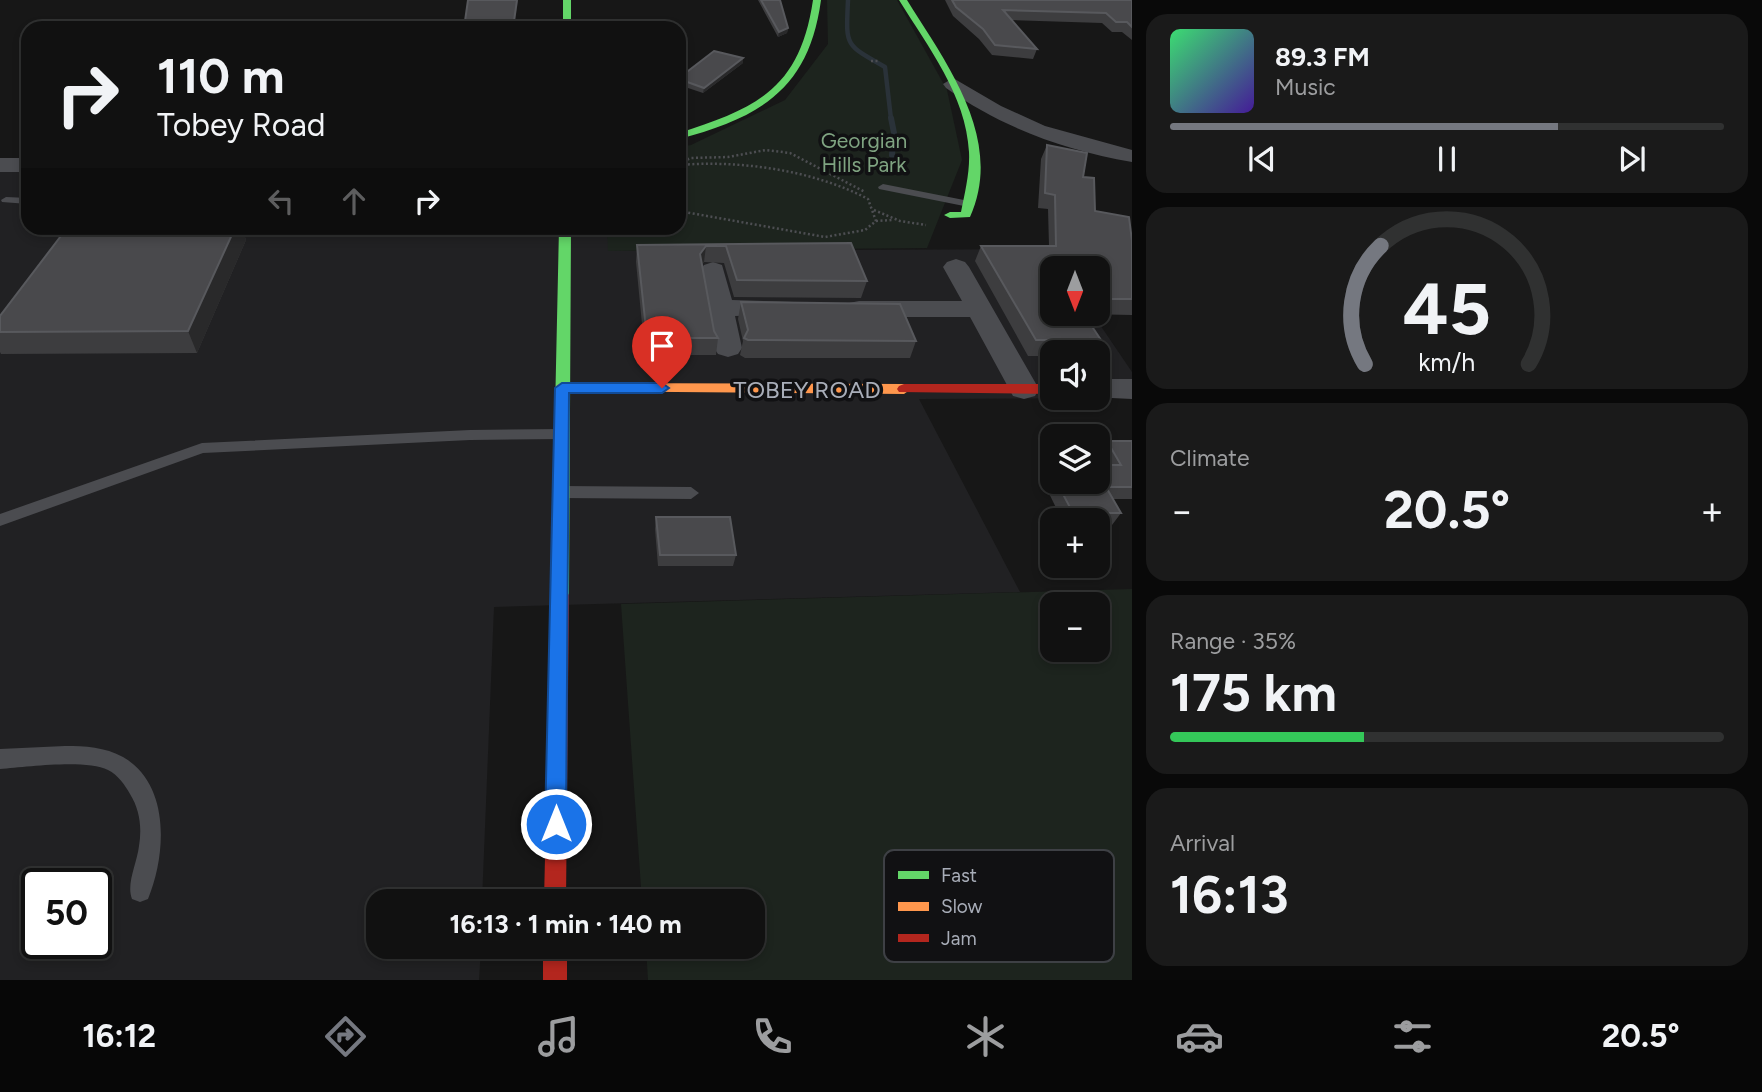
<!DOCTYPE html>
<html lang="en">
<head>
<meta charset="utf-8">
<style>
	body { margin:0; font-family:Figtree,sans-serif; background:#1a1a1a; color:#f1f3f6; height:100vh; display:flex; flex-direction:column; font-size:26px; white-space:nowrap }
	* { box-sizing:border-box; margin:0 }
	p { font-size:23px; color:#9c9d9f }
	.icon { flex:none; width:38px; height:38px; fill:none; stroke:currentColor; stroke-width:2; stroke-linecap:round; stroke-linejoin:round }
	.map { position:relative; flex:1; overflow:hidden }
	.drawer { display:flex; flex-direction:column; gap:14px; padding:14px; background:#090909; width:630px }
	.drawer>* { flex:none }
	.banner { position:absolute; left:21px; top:21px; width:665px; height:214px; border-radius:21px; box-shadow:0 4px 10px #0003,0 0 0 2px #303131; background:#111; color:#f1f3f6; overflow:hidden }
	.needle { width:46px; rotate:180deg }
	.fabs { position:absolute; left:1040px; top:256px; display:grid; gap:14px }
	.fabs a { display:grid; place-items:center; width:70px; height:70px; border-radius:14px; background:#111; box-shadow:0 4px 10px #0003,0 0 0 2px #303131; font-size:35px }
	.speed { position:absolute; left:21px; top:868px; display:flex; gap:14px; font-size:35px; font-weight:700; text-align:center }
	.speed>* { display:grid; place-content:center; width:91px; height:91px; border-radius:50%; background:#111; box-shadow:0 4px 10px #0003,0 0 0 2px #303131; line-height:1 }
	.speed .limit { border:4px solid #111; border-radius:10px; background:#fff; color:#111 }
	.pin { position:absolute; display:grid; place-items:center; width:60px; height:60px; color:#fff; margin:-72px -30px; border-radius:50% 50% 50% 0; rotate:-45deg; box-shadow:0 0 7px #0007 }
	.pin .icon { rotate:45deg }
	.me { position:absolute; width:77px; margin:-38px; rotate:0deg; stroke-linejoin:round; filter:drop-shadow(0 0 5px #0008) }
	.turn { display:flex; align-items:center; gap:24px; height:147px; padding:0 21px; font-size:32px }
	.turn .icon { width:91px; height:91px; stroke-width:2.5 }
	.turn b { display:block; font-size:49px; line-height:60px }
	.lanes { display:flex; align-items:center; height:66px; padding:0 21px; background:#0003; justify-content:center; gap:35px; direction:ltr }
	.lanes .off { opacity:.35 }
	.big { font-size:52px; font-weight:700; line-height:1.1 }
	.drawer .card { flex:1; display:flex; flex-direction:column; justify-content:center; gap:10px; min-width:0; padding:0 24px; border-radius:21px; background:#1a1a1a }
	.drawer .dial { align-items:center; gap:0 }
	.dial svg { height:182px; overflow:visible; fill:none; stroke:#303131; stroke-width:7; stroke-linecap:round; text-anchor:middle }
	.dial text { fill:#f1f3f6; stroke:none }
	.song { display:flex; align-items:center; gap:21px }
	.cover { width:84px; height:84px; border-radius:10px; background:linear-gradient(135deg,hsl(140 70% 55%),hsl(260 70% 35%)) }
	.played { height:7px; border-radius:4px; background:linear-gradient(90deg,#757880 70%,#303131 70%) }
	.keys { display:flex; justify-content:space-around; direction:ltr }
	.heat { display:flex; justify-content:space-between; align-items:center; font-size:38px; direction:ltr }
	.charge { height:10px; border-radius:5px; background:linear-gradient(90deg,#34c759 35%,#303131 0) }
	.trip { position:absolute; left:366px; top:889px; width:399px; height:70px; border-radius:21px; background:#111; box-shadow:0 4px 10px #0003,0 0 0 2px #303131; font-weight:700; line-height:70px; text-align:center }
	.dock { display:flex; height:112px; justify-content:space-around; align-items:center; background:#070707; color:#9c9d9f }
	.dock .icon { width:49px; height:49px }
	.dock .active { color:#757880 }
	.dock b { font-size:32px; color:#f1f3f6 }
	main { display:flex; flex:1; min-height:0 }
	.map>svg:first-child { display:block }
	.built { fill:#212123; fill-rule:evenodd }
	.green { fill:#1d241e; fill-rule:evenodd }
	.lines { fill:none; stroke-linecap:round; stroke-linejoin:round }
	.stream-far1 { stroke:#2a3239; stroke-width:4.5 }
	.stream { stroke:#2a3239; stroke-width:6 }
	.path { stroke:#4d4e52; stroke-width:2.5; stroke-dasharray:2 2.5; stroke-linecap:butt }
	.lane { fill:#4b4c50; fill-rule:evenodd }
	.street { fill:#4b4c50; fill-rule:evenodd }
	.fast { fill:#63d668; fill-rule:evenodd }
	.slow { fill:#ff974d; fill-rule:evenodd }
	.jam { fill:#b3261e; fill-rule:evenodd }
	.wall { fill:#3d3d3f; fill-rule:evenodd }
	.shaded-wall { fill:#29292a }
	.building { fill:#49494c; stroke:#58595d; stroke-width:2 }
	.route { fill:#1a73e8; stroke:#114b97; stroke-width:2 }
	.labels { text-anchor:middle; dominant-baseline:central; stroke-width:7; stroke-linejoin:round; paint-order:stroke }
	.far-park-label { font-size:21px; fill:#7fa381; stroke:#111113 }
	.street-label { font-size:24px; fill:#a8adb8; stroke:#111113 }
	.key { fill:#111113; stroke:#3e4045; stroke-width:2 }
	.key-label { font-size:19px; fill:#a8adb8 }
</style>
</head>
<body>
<main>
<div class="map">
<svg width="1132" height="980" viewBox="0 0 1132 980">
	<rect width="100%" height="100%" fill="#171717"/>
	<!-- built -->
	<path class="built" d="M28 164V228H607L609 251 1048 249 1052 313H1092L1132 372V398L919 399 1020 592 494 607 482 901H378V947H481L479 980H0V165ZM1052 352H1097V397H1052ZM37 884H96V943H37Z"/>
	<!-- green -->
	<path class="green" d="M827 0H897L947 90 962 160 927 248 608 251 607 228H679V147L691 145 785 100 828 44Z
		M1132 589V980H648L646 947H752V901H642L621 604ZM1052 604H1097V649H1052Z"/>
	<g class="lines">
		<!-- stream-far1 -->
		<path class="stream-far1" d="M848 0C846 46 844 44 885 67L891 119"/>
		<!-- stream -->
		<path class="stream" d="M891 118 894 133 892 155"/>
		<!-- path -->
		<path class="path" d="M871 61H879
			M679 163 691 158 728 157 766 150 790 153 865 192
			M679 165C740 160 813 170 868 199L876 221 865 230 825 237 679 211
			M874 210 900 221 926 225
			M876 221 892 220"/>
		<!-- lane -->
		<path class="lane" d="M883 184 969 201 975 204 969 207 879 189 878 187Z
			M6 197 28 198V204L2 202 1 200Z
			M562 429 569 434 562 439 470 440 203 453 0 526V514L202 443 470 430Z
			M561 486 691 487 699 493 691 499 561 498 553 492Z
			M65 746C85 746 105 747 123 757 171 785 166 855 148 899L140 902 132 899C126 884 137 863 139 846 142 828 140 810 130 794 125 785 118 775 108 770 86 759 26 767 0 769V749Z"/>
		<!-- street -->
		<path class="street" d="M953 78 1001 106 1045 126 1132 150V162C1064 150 1003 128 946 88L943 84Z
			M0 158H28V172H0Z
			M956 259 965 262 969 267 1039 389 1035 396 1024 399 1013 396 970 317H859L849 315 846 309 849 303 859 301H962L943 267 947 262Z
			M713 262 722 265 732 300 794 302 797 308 794 314 735 316 742 348 738 354 728 357 718 354 714 348 700 270 704 265Z
			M1097 379H1132V399L1091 397H1097Z"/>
		<!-- fast -->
		<path class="fast" d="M563 0H571V28H563Z
			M813 0H821C809 89 761 117 679 139V133C758 108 800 88 813 0Z
			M899 0H907C946 63 1005 139 970 217L950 218 944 215 950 212H961C965 192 970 172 969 152 966 95 928 47 899 0Z
			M559 228H571L569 595 566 600 560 602 554 600 551 595Z"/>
		<!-- slow -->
		<path class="slow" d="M562 383 904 384 911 389 904 394 557 391 555 388 557 385Z"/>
		<!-- jam -->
		<path class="jam" d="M904 384H1052V394L899 392 897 389 899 386Z
			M560 588 566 590 569 595 566 901H544L551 595 554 590Z
			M543 947H567V980H543Z"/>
	</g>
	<!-- wall -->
	<path class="wall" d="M758 0H780L788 28 787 33 778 37Z
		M945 0H1132V40L1122 32H1112L1102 23 1011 20 1037 49 1033 59 992 55 979 39 953 16Z
		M743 63 703 93 679 85V78Z
		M1047 145 1083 177 1095 211 1132 241V315L1083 314 1101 340 1094 352H1052V356H1028L975 261 981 246H1049L1048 209 1038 208 1041 159ZM1097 268V313H1052Z
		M67 228H242L246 240 197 353 1 354 0 352V316Z
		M851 243 867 281 861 298 734 297 724 263 704 262 702 265 714 331 718 338 716 355H645L636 262 637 245Z
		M741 302 916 341 910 358H745L740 355 743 341 738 319Z
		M1107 441H1132V499H1112L1121 513 1112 525H1097V520H1062L1041 477 1048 465H1052V481H1097L1106 465 1099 453Z
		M656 517 736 555 733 566H658L655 529Z"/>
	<!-- shaded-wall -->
	<path class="shaded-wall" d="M517 0H518L514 28H513Z
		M788 28 787 33 778 37 779 32Z
		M743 58V63L703 93 704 88Z
		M235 228H242L246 240 197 353 188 331Z
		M706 246 704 262 697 270 700 254Z"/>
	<!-- building -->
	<path class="building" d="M468 0H517L513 28H464Z
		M761 0H780L788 28 779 32Z
		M952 0H1132V27L1127 22H1116L1106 13 1003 10 1037 49 995 45 983 29 956 7Z
		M714 51 743 58 704 88 679 79V78Z
		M1047 145 1087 153 1083 177 1094 178 1095 211 1129 217 1132 241V299H1097V268H1052V313H1083L1101 340H1036L981 246H1056L1055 195 1045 193Z
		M67 228H235L188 331 0 332V316Z
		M851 243 867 281 737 280 726 246H706L700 254 714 331 718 338H647L637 245Z
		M741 302 900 304 916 341 748 340 744 338 748 330Z
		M1107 441H1132V487H1106L1121 513H1073L1056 481H1097V465H1121Z
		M656 517H730L736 555H660Z"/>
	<!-- route -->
	<path class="route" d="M562 383H662L669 388 662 393H569L566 824 563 832 556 835 548 832 545 824 555 388Z"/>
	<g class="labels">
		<!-- far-park labels -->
		<g class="far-park-label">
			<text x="864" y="140">Georgian<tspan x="864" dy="24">Hills Park</tspan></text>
		</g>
		<!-- street labels -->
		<g class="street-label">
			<text x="807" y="389">TOBEY ROAD</text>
		</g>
	</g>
	<!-- legend -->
	<rect x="884" y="850" width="230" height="112" rx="10" class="key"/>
	<rect x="898" y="871" width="31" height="8" fill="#63d668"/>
	<rect x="898" y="902" width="31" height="9" fill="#ff974d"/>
	<rect x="898" y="934" width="31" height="8" fill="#b3261e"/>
	<g class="key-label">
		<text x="941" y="882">Fast</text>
		<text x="941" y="913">Slow</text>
		<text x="941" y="945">Jam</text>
	</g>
</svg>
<div class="fabs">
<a><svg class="needle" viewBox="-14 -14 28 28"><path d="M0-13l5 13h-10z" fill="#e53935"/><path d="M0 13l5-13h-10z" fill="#9c9d9f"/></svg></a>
<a><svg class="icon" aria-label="sound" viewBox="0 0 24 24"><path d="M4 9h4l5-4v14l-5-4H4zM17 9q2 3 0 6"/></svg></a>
<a><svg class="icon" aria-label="layers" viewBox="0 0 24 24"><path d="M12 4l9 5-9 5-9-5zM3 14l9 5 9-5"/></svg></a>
<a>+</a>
<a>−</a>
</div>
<div class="speed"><div class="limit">50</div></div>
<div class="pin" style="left:662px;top:388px;background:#d93025"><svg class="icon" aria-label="arrive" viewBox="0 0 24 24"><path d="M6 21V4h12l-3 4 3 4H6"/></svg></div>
<svg class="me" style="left:556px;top:824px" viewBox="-20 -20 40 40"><circle r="17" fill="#1a73e8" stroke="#fff" stroke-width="3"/><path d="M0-11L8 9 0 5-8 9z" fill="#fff"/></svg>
<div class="trip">16:13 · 1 min · 140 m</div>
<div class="banner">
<div class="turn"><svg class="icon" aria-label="right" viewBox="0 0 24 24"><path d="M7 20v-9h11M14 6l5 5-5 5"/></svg><div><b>110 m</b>Tobey Road</div></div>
<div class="lanes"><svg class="icon off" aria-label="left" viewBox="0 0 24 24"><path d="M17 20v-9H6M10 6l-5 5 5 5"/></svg><svg class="icon off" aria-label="ahead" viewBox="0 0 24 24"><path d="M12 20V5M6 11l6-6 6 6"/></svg><svg class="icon" aria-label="right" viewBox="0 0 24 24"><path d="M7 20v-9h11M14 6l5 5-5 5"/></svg></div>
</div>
</div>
<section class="drawer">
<div class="card">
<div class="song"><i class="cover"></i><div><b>89.3 FM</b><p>Music</p></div></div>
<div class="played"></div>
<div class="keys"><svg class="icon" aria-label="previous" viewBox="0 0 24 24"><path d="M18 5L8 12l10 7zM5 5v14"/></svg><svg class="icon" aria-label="pause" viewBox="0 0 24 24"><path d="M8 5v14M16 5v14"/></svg><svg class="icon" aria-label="next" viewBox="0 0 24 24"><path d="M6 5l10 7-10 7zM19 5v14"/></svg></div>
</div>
<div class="card dial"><svg viewBox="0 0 100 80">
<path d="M14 69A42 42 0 1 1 86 69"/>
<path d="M14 69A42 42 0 0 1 21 17" stroke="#757880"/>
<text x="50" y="56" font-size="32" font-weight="700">45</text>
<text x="50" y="72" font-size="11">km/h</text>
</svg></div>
<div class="card"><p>Climate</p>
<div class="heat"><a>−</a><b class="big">20.5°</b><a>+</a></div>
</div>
<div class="card"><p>Range · 35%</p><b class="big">175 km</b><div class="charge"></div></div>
<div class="card"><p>Arrival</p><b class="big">16:13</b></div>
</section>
</main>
<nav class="dock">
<b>16:12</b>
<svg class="icon active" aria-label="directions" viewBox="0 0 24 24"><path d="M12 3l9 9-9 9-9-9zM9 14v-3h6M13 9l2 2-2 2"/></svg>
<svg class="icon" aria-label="music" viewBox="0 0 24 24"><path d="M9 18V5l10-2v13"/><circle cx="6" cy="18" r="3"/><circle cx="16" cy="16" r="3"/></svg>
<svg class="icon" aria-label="phone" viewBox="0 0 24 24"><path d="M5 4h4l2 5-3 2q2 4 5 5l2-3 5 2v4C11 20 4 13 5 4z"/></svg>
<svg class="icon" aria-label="climate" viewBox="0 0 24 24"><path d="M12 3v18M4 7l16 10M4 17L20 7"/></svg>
<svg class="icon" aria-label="car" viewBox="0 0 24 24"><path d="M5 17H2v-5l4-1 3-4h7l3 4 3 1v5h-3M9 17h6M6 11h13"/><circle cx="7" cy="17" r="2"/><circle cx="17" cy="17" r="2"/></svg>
<svg class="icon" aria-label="filters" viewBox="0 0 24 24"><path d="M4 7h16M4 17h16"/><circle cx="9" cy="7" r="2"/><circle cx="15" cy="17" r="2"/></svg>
<b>20.5°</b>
</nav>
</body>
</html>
